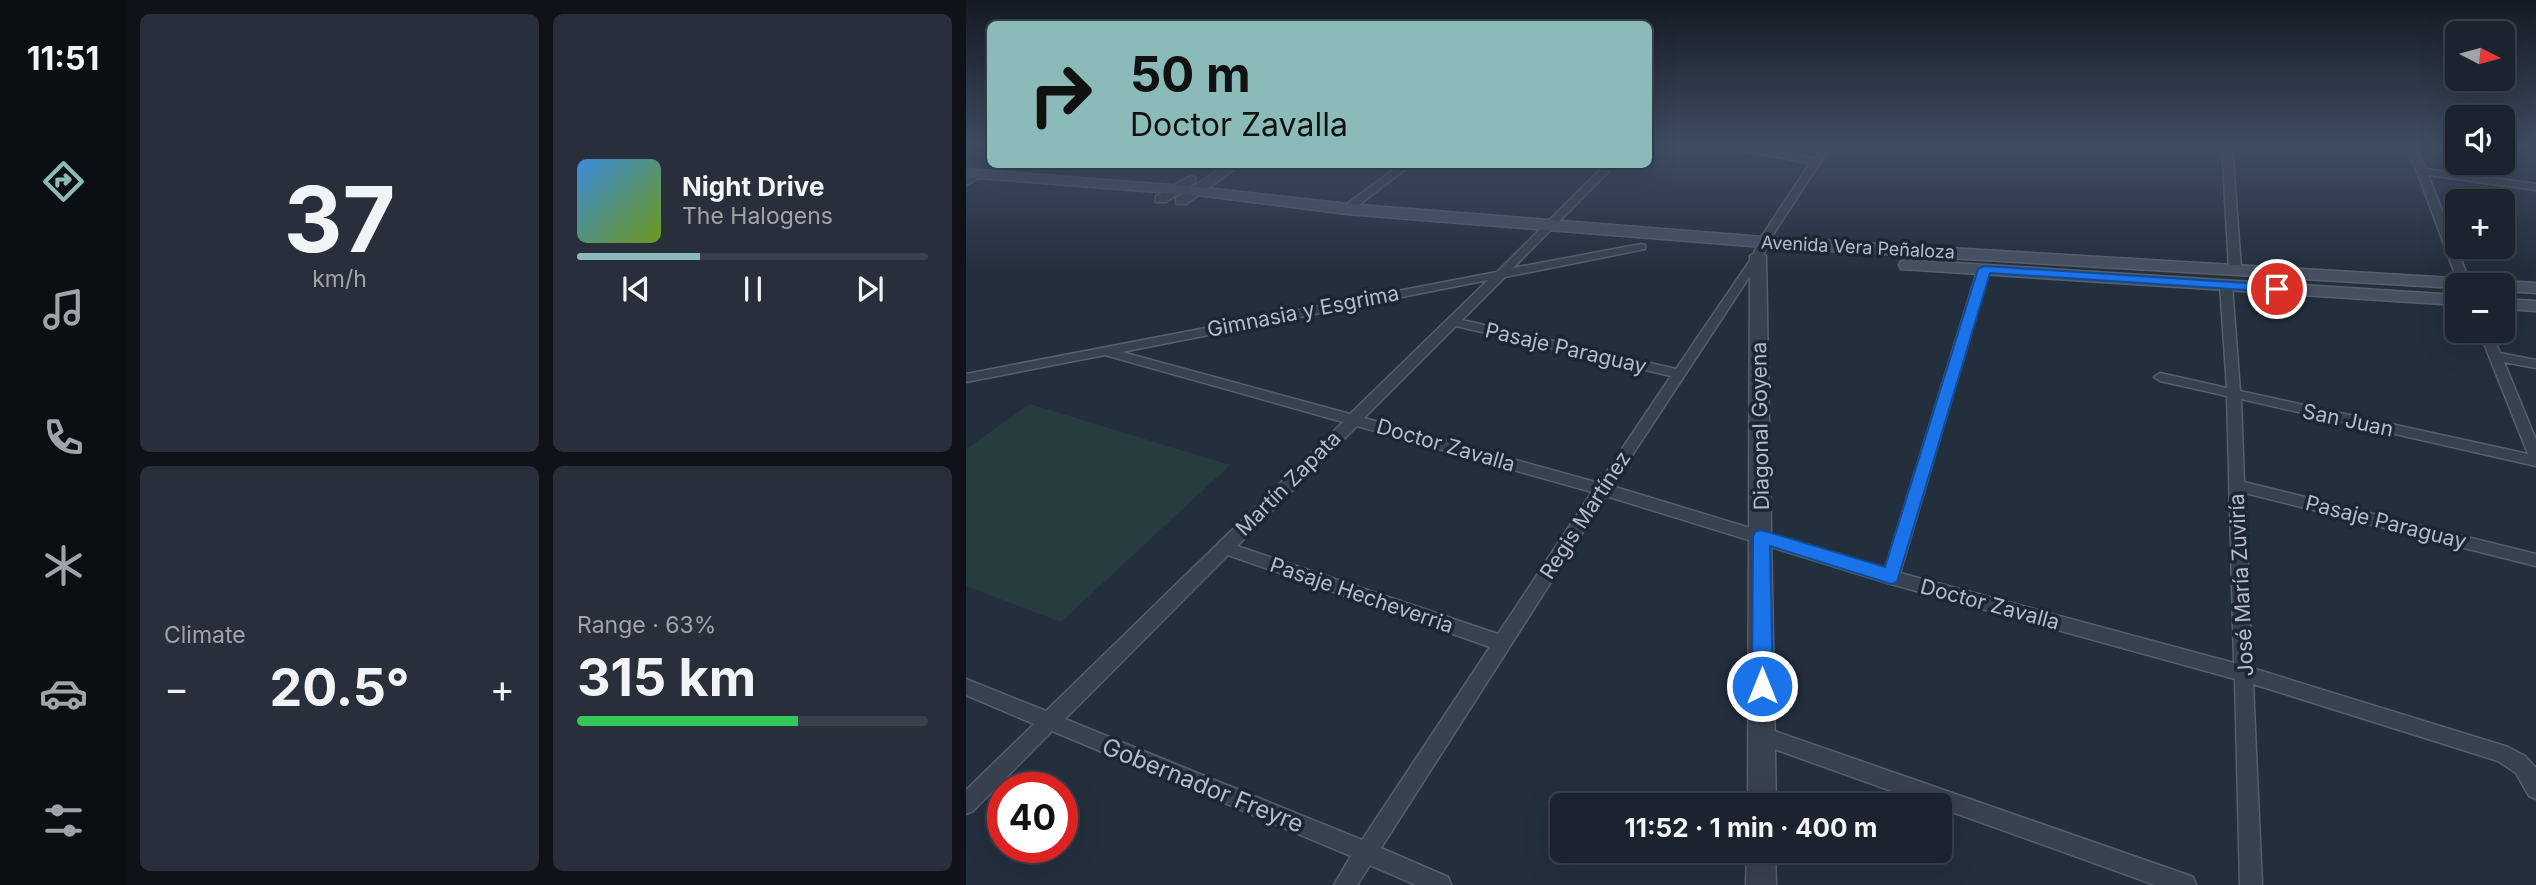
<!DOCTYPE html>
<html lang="en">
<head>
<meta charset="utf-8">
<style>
	body { margin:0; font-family:Inter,sans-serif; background:#282f3a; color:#f1f3f6; height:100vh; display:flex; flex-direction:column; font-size:26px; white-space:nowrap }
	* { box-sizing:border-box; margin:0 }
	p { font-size:23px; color:#a0a4aa }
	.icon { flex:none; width:38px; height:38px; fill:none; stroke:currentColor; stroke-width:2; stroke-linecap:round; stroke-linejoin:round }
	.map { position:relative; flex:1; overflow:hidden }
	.details { display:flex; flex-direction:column; gap:14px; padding:14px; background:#0f1319; width:840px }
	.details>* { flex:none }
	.top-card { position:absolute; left:21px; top:21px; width:665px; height:147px; border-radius:10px; box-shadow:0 7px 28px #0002,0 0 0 2px #39404a; background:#8bbbb9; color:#111; overflow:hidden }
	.needle { width:46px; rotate:96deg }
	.fabs { position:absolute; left:1479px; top:21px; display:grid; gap:14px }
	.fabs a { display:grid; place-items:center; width:70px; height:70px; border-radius:10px; background:#1b232e; box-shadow:0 7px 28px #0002,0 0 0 2px #39404a; font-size:35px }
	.speed { position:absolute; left:21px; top:772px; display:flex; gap:14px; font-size:35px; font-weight:700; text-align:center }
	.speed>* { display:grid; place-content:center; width:91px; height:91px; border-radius:50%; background:#1b232e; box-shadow:0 7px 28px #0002,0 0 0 2px #39404a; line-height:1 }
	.speed .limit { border:10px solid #d22; background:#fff; color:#111 }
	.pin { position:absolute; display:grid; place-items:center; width:60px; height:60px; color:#fff; margin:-30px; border:4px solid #fff; border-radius:50%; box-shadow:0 2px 7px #0007 }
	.me { position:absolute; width:77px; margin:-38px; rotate:0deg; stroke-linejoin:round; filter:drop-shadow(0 0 5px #0008) }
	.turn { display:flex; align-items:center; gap:24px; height:147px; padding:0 28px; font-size:32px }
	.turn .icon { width:91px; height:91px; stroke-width:2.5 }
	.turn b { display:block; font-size:49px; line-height:60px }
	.big { font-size:52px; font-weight:700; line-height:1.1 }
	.details .card { flex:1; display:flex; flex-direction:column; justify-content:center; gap:10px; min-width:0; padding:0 24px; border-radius:10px; background:#282f3a }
	.details .dial { align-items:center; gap:0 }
	.dial b { font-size:91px; line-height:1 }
	.song { display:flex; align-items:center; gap:21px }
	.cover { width:84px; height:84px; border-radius:10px; background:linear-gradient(135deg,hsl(210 70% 55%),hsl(80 70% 35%)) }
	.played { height:7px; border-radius:4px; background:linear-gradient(90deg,#8bbbb9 35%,#39404a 35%) }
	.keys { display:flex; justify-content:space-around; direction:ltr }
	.heat { display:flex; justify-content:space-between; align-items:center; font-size:38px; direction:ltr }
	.charge { height:10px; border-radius:5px; background:linear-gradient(90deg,#34c759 63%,#39404a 0) }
	.details .tiles { flex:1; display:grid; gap:14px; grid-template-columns:repeat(2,1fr) }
	.trip { position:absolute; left:584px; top:793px; width:402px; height:70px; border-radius:10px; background:#1b232e; box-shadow:0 7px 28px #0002,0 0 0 2px #39404a; font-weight:700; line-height:70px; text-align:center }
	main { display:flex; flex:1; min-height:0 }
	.dock { display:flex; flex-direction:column; width:126px; justify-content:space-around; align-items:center; background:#0b0e12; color:#a0a4aa }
	.dock .icon { width:49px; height:49px }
	.dock .on { color:#8bbbb9 }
	.dock b { font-size:32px; color:#f1f3f6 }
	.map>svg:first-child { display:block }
	.green { fill:#263c3f }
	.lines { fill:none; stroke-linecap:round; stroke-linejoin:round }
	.minor-casing { stroke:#565f6c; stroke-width:3 }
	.tertiary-casing { stroke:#565f6c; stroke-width:3 }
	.secondary-casing { stroke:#565f6c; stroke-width:3 }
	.minor { fill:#38414e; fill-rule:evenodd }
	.tertiary { fill:#38414e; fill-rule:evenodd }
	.secondary { fill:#465061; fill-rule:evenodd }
	.route { fill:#1a73e8; stroke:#114b97; stroke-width:2 }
	.labels { text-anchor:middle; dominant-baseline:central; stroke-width:7; stroke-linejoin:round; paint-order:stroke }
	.far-street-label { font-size:18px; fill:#b4bcc9; stroke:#1d2633 }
	.street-label { font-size:21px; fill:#b4bcc9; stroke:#1d2633 }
	.near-street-label { font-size:24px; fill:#b4bcc9; stroke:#1d2633 }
</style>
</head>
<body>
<main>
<nav class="dock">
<b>11:51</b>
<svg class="icon on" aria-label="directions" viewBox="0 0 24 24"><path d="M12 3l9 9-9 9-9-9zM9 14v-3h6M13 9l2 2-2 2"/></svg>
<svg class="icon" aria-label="music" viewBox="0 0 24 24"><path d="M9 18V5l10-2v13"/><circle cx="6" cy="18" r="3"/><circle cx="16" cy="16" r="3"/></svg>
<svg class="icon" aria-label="phone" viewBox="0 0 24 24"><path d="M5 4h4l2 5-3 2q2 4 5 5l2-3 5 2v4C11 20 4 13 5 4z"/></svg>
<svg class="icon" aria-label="climate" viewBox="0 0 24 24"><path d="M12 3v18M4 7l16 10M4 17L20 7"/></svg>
<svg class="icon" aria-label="car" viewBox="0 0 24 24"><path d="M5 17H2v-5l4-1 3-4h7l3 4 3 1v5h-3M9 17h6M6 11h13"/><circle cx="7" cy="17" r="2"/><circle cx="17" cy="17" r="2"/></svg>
<svg class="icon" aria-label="filters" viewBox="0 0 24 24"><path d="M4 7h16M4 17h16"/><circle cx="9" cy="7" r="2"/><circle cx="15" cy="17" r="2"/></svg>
</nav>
<section class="details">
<div class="tiles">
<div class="card dial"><b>37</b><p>km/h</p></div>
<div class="card">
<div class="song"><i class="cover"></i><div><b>Night Drive</b><p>The Halogens</p></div></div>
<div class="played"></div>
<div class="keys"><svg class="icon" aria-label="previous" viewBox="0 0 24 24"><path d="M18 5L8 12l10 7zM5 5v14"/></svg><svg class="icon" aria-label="pause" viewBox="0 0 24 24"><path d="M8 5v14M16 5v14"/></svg><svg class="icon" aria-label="next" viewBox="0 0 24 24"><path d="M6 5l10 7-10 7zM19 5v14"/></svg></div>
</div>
<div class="card"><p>Climate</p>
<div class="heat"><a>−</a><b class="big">20.5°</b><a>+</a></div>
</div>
<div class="card"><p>Range · 63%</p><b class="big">315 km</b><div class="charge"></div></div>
</div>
</section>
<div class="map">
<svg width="1570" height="885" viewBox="0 0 1570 885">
	<rect width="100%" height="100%" fill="#242f3e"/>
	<!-- green -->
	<path class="green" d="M64 404 264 465 95 622 0 586V449Z"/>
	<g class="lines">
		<!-- minor casing -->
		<g class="minor-casing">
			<path id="minor" d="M761 146H782L848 158 855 146H865L802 242 797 256 646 486 919 569 1012 269 1018 266 1022 267 1024 269 934 573 1268 663 1261 396 1194 381 1188 377 1194 373 1261 388 1254 285 1256 283H1264L1266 285 1274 391 1562 454 1513 331H1525L1534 353 1570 360V368L1538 362 1570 440V466L1275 399 1278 482 1570 554V566L1279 493 1286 668 1542 747 1559 756 1570 768V799L1563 796 1550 773 1532 761 1287 684 1296 885H1274L1269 679 925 584 640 496 415 848 482 877 485 885H450L404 865 391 885H368L385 856 86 731 7 811 0 814V790L68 724 0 695V679L80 711 377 422 139 355 0 382V374L531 272 640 164H650L547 268 675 244 679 245V249L539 277 496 320 710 369 787 256 792 242 844 163 766 149ZM522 280 384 414 156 352ZM490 326 705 376 633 483 398 418ZM391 426 626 492 532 634 271 546ZM262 555 524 647 396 840 99 719Z
				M1256 146H1266L1275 268 1269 271 1263 268Z
				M1439 146H1449L1460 169 1570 184V190L1462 175 1505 285H1493L1451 171Z
				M435 164H446L385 211H377V207Z
				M12 172 20 174 0 185V178Z
				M797 727 1219 874 1227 877 1230 885H1189L975 808V805H965L797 745 790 742 788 736 790 730Z"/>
		</g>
		<!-- tertiary casing -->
		<g class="tertiary-casing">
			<path id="tertiary" d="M261 164H276L220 204H210V198Z
				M224 176 229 177V183L200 202H190V196Z
				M792 251 800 256 810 805H782L784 256Z
				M781 850H809L810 885H780Z"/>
		</g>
		<!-- secondary casing -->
		<g class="secondary-casing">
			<path id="secondary" d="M0 169 230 187 381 204 797 237 1570 283V293L1536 291V285H1491V288L797 247 381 214 230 195 0 177Z
				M941 260 1491 295V305L935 269 933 265 935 261Z
				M1536 299 1570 301V311L1536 309Z"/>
		</g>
		<!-- minor -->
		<use href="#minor" class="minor"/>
		<!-- tertiary -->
		<use href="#tertiary" class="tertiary"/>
		<!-- secondary -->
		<use href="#secondary" class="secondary"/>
	</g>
	<!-- sky -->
	<linearGradient id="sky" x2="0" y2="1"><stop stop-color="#141a22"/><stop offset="0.54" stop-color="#3f4d63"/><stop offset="1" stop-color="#3f4d63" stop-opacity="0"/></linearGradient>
	<rect width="1570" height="270" fill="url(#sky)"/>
	<!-- route -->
	<path class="route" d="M1018 266 1311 285 1318 289 1311 292 1024 273 931 582 925 584 804 546 807 686 804 693 796 695 789 693 786 686 787 537 789 532 795 530 919 567 1012 269Z"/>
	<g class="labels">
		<!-- far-street labels -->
		<g class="far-street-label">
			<text transform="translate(892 247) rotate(3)">Avenida Vera Peñaloza</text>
		</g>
		<!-- street labels -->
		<g class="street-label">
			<text transform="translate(337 311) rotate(-11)">Gimnasia y Esgrima</text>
			<text transform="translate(600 348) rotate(13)">Pasaje Paraguay</text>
			<text transform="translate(1382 420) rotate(12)">San Juan</text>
			<text transform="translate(794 426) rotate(-91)">Diagonal Goyena</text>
			<text transform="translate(480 445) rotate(16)">Doctor Zavalla</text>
			<text transform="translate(322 483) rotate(-45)">Martín Zapata</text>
			<text transform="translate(619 515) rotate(-57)">Regis Martínez</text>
			<text transform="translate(1420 522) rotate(14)">Pasaje Paraguay</text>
			<text transform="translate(1275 585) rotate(-93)">José María Zuviría</text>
			<text transform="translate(396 595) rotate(19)">Pasaje Hecheverria</text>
			<text transform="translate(1024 604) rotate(15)">Doctor Zavalla</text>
		</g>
		<!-- near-street labels -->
		<g class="near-street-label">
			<text transform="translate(237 785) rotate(22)">Gobernador Freyre</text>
		</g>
	</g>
</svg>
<div class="fabs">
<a><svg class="needle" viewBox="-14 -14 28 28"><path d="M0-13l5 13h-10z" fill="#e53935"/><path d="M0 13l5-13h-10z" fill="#a0a4aa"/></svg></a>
<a><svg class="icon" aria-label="sound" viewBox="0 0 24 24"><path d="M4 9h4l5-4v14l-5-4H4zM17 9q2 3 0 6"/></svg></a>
<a>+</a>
<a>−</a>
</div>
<div class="speed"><div class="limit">40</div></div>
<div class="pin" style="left:1311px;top:289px;background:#d93025"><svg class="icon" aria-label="arrive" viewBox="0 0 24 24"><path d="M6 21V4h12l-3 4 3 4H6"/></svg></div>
<svg class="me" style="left:796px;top:686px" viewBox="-20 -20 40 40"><circle r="17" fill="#1a73e8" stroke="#fff" stroke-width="3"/><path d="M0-11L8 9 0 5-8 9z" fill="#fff"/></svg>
<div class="trip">11:52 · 1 min · 400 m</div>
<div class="top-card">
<div class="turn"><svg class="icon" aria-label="right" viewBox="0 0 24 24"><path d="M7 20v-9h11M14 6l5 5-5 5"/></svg><div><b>50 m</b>Doctor Zavalla</div></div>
</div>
</div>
</main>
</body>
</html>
